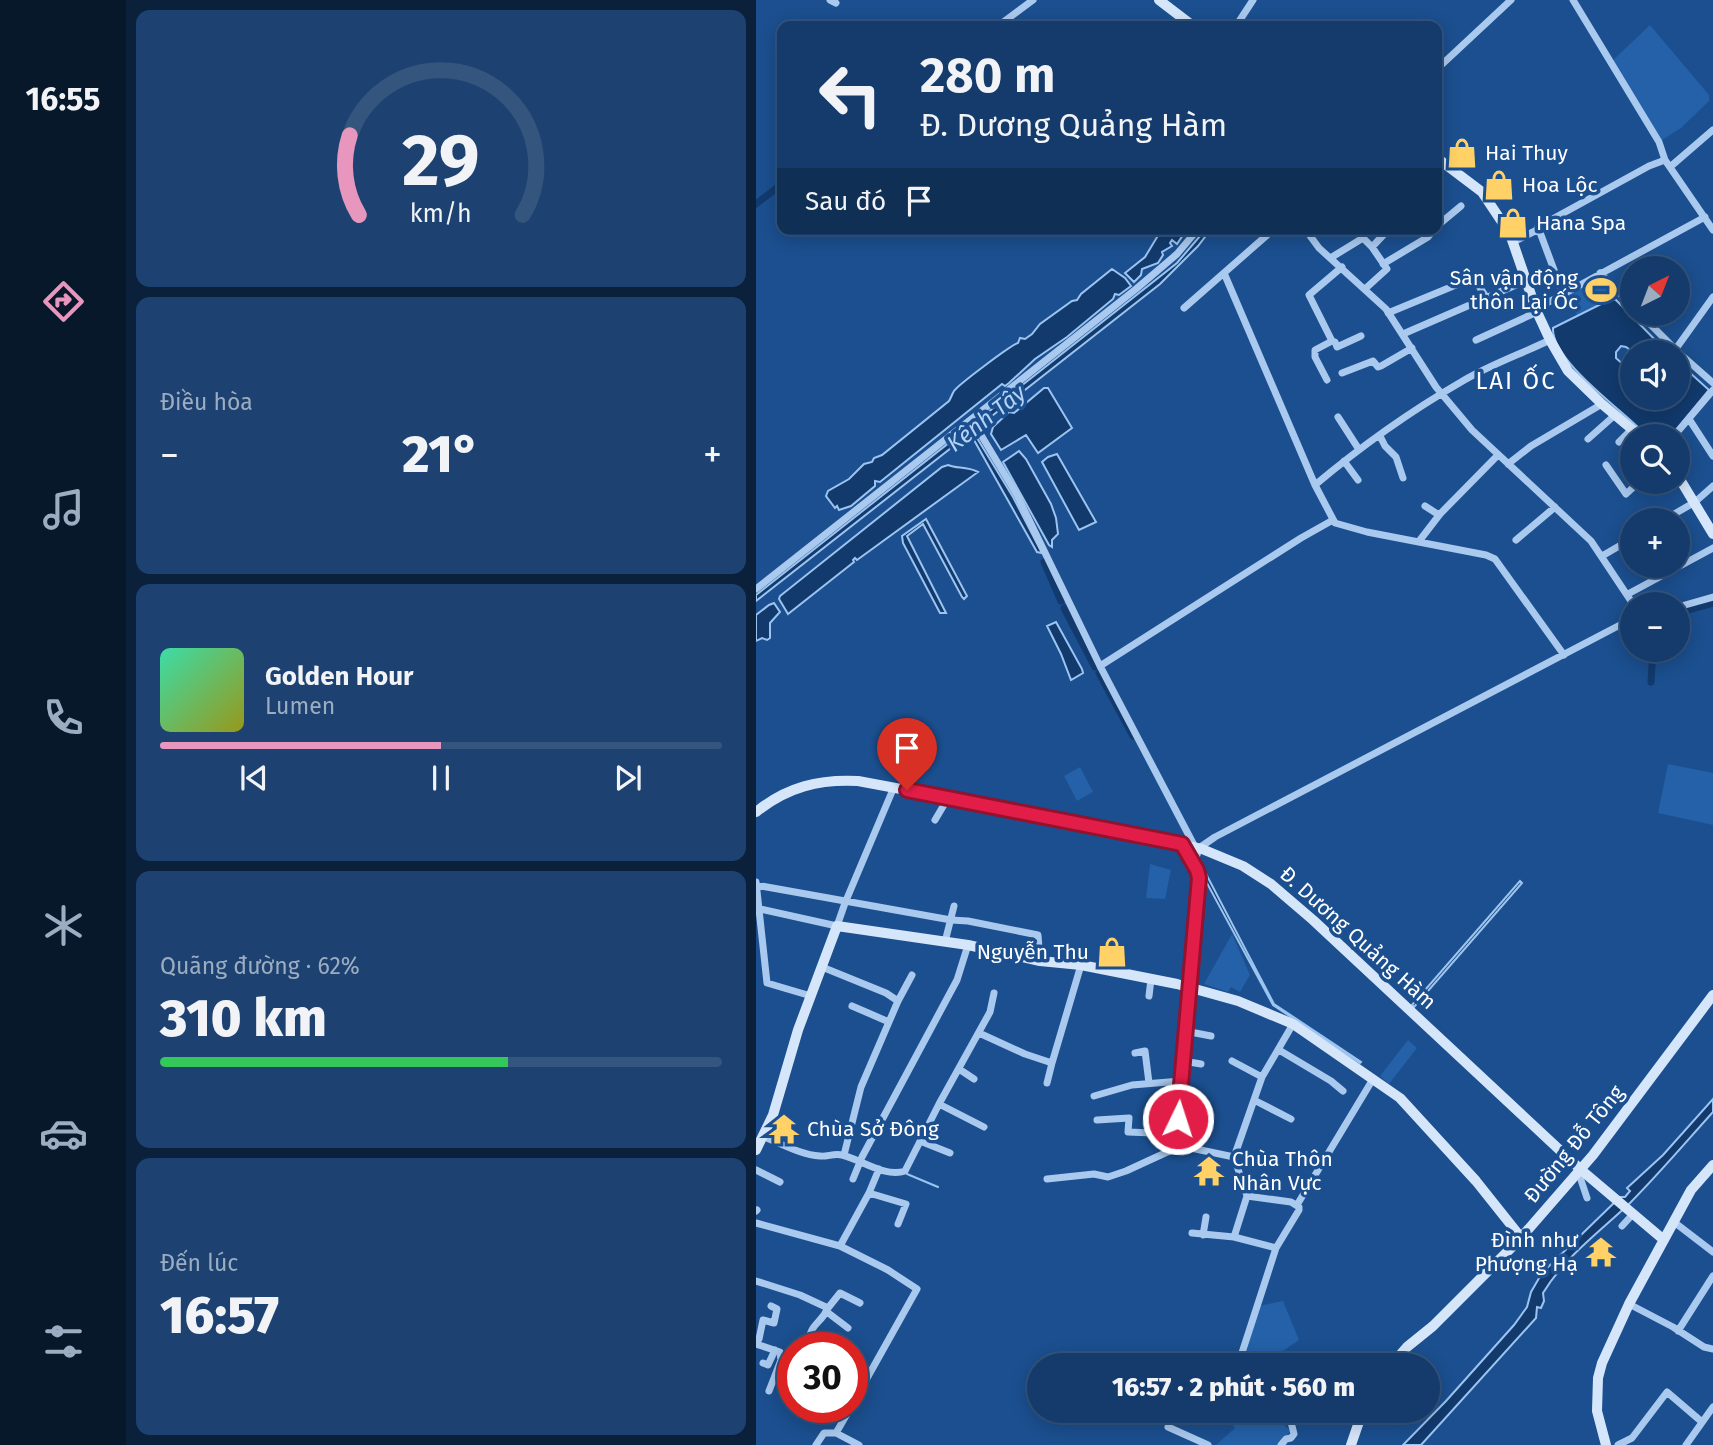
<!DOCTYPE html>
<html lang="vi">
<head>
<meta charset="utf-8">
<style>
	body { margin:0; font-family:"Fira Sans",sans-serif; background:#1d4271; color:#f1f3f6; height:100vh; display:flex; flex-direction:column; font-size:26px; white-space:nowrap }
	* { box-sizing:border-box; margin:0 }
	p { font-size:23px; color:#9dadc1 }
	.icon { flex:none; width:38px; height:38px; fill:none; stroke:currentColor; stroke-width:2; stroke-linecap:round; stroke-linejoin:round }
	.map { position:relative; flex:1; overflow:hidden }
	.side { display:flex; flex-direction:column; gap:10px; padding:10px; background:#0b203b; width:630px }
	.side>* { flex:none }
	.guide { position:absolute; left:21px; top:21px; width:665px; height:214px; border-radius:14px; box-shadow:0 4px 18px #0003,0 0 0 2px #33557e; background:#143b6b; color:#f1f3f6; overflow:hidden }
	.needle { width:46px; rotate:42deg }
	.controls { position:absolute; left:864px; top:256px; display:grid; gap:14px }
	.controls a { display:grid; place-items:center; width:70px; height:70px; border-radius:50%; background:#143b6b; box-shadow:0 4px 18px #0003,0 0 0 2px #33557e; font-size:35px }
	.speed { position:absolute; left:21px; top:1332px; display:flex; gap:14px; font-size:35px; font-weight:700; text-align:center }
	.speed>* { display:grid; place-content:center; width:91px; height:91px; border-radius:50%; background:#143b6b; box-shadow:0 4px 18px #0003,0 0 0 2px #33557e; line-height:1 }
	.speed .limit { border:10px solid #d22; background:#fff; color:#111 }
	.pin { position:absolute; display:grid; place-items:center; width:60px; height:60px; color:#fff; margin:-72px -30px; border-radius:50% 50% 50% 0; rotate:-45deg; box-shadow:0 0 7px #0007 }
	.pin .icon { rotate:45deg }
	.me { position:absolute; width:77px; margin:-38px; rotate:4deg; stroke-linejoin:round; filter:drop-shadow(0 0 5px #0008) }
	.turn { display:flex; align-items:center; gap:24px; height:147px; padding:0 28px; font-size:32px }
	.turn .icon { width:91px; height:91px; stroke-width:2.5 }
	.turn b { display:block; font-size:49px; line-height:60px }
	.then { display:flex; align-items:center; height:66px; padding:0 28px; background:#0003; gap:14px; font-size:26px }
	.big { font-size:52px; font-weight:800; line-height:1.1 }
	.side .widget { flex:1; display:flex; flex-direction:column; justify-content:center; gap:10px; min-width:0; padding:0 24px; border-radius:14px; background:#1d4271 }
	.side .dial { align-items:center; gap:0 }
	.dial svg { height:182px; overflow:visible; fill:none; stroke:#33557e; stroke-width:7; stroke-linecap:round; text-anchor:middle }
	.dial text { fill:#f1f3f6; stroke:none }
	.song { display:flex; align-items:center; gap:21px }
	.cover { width:84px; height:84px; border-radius:10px; background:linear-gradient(135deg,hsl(160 70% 55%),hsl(60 70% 35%)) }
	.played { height:7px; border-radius:4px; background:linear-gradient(90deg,#e797bd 50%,#33557e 50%) }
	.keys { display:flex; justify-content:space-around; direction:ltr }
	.heat { display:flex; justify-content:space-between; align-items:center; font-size:38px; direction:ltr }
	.charge { height:10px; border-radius:5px; background:linear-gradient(90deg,#34c759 62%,#33557e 0) }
	.trip { position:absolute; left:271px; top:1353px; width:413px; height:70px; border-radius:35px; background:#143b6b; box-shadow:0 4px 18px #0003,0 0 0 2px #33557e; font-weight:800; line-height:70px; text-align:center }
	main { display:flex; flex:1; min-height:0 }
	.dock { display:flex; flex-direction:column; width:126px; justify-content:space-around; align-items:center; background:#08182b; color:#9dadc1 }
	.dock .icon { width:49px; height:49px }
	.dock .selected { color:#e797bd }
	.dock b { font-size:32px; color:#f1f3f6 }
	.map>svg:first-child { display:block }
	.green { fill:#2461a8 }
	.water { fill:#123a6d; stroke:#9cc4f0; stroke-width:2 }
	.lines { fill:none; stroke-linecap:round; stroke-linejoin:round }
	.stream { stroke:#9cc4f0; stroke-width:2 }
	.canal { stroke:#123a6d; stroke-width:7 }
	.street { stroke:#a9c9ee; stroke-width:7 }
	.secondary { stroke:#d6e6fa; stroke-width:10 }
	.route-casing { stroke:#92132f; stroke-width:18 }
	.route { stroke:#e11d48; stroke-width:12 }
	.labels { text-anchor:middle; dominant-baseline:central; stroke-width:7; stroke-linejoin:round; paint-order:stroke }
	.poi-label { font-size:21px; fill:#fff; stroke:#1b4f8f; text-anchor:start }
	.street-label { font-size:21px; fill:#fff; stroke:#1b4f8f }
	.water-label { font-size:23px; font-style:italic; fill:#b5d3f5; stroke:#1b4f8f }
	.quarter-label { font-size:24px; letter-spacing:2px; fill:#fff; stroke:#1b4f8f }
</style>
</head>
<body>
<main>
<nav class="dock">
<b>16:55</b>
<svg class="icon selected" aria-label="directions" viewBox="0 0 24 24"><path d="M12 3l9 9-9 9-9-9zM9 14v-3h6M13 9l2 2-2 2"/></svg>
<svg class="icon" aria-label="music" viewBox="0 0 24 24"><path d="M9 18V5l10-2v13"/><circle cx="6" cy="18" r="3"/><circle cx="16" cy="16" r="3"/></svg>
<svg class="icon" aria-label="phone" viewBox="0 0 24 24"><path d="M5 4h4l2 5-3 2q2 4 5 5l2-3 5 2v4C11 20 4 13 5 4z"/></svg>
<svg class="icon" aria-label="climate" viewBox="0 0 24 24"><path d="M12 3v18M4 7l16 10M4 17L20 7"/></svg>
<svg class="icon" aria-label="car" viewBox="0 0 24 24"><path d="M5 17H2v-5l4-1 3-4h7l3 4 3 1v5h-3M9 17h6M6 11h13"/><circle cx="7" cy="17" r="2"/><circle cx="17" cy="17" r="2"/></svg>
<svg class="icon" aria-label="filters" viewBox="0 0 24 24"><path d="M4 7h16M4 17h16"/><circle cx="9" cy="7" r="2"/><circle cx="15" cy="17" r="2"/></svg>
</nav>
<section class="side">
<div class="widget dial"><svg viewBox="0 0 100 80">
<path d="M14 69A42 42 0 1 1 86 69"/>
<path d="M14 69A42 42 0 0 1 10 34" stroke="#e797bd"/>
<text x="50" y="56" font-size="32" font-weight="700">29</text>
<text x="50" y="72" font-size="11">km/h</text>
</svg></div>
<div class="widget"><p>Điều hòa</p>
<div class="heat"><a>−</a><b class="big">21°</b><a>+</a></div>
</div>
<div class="widget">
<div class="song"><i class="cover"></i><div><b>Golden Hour</b><p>Lumen</p></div></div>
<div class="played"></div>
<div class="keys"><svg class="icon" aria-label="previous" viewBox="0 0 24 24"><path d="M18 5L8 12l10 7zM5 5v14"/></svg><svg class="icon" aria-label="pause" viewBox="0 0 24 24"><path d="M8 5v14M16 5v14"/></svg><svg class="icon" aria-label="next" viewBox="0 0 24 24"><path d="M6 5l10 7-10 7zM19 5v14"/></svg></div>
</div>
<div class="widget"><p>Quãng đường · 62%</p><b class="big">310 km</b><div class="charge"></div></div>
<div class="widget"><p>Đến lúc</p><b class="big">16:57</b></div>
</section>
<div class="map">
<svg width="957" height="1445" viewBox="0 0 957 1445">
	<rect width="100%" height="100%" fill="#1b4f8f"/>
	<!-- green -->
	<path class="green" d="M894 25 953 95V101L925 128 903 142 855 62Z
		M845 278 855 299 821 315 810 295Z
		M912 764 957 773V825L902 813Z
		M324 767 337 792 321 801 308 776Z
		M394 864 415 870 409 899 390 898Z
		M476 934 494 975 484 992 475 987 472 992 448 984Z
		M652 1040 661 1048 633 1084 624 1076Z
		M527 1301 543 1340C526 1352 506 1365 485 1365L498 1307Z
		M498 1411H512L535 1431 522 1445H460L479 1428 477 1425 481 1421 484 1424Z"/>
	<!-- water -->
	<path class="water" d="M406 229H431L421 244 416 240 414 243 416 246 406 252 407 255 402 263 386 269 385 275 378 282 369 273 389 257Z
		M450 229H455L442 246 404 284 0 601V595L421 263Z
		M356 269 369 278 375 286 363 295 359 294 357 299 311 337 279 359 253 383 249 386 246 384 124 482 119 481V486L95 506 83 510 81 506 79 508 70 496 72 491 93 479 108 464 116 462 118 458 126 455 193 401C195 398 196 394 198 391 202 385 255 345 262 343L264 338 269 339 276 334 284 324 316 301 321 300 325 294Z
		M855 299 860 300 911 352H877L870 347 865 346 860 352V358L870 367H877V397H922V362L953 390 915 436H891C869 412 795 361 797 328Z
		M288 388H292L316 428 282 453 270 435 245 450 235 434 237 427 253 412 258 413Z
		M221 438 257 497 286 553 281 552 218 440Z
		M263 451 270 459 295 504 300 518 302 534 296 540V547L293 545 247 462Z
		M301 454 340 522 323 530 286 462 292 457Z
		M192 465C201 469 210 466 222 472L101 560 99 558 97 560 98 562 32 614 23 599 24 596 186 467Z
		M170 519 211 596 208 599 206 597 167 524 151 536 190 613H184L147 543 146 536Z
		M18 603 24 612 14 623V638L11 640 6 638 0 641V615L13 605Z
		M300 622 326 669 327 673 315 680 305 654 291 626Z
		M437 849 518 1004 605 1062 604 1063 517 1005 433 850Z
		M764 881 766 883 658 1007 656 1005Z
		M957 1099V1112C929 1143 902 1175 873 1204 843 1232 808 1258 787 1293L788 1301 785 1308 781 1307 780 1318 665 1445H647L690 1401 758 1325 771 1307 775 1292 786 1273 864 1197H869L874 1191 871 1188 907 1155Z"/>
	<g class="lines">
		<!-- stream -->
		<path class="stream" d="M151 1174 182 1187"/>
		<!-- canal -->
		<path class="canal" d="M0 204 26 184
			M288 562 305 601
			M308 608 339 667
			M922 613 957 603
			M343 673 377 736
			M895 682 897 649"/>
		<!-- street -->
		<path class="street" d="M74 0 80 3
			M817 0 903 142 909 160 957 230
			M242 26 277 0
			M480 26 497 0
			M681 69 755 0
			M914 167 957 130
			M733 201 751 188
			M681 226 705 206
			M549 229 563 248 630 309 680 387 716 430 835 541 877 604
			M757 242 783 229
			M576 257 607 238 616 247
			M627 264 672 237 678 229
			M468 273 559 485 579 523 611 532 730 555 739 559 808 655
			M844 273 877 307
			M610 288 631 269 616 247 633 229
			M807 294 782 227 893 166 909 160
			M428 308 518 229
			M780 309 949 217
			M632 313 712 280H719L730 297
			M883 313 922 352
			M647 334 769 281
			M720 340 781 312
			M576 341 579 342 581 347 605 336
			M919 350 957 297
			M922 352 957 383
			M586 373 617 361 622 367 625 366 656 348
			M571 380 559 357V350L576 341 553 295 586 267
			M582 417 602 448
			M933 419 957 456
			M222 430 261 495 344 666 439 847
			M624 436 629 446 640 457 647 478
			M918 436 957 390
			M832 439 859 415
			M863 442 876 429
			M588 461 602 480
			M752 464 775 446 846 404
			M850 465 870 494 884 481
			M559 485C603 448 655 411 705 382 733 365 765 354 794 340
			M669 506 683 515
			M908 520 939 502 957 486
			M664 540 684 514 742 455
			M760 540 799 507
			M846 556 877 538
			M0 589 380 289 421 254 442 229
			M872 594 957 548
			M922 607 957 597
			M344 666 545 538 577 520
			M179 820 192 798
			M441 855 443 848 459 837 864 625 877 622
			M0 882 11 983 55 996
			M0 885 195 920 212 921 282 935 284 961
			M0 908 81 926 89 903 138 787
			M189 942 198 906
			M66 967 130 993 142 1001
			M393 996 395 979
			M96 1006 133 1022
			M429 1031 455 1036
			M223 1033 269 1054 296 1063 325 965
			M523 1050 575 1081 587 1091
			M379 1053 389 1051 393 1083
			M427 1061 445 1064
			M476 1061 506 1077
			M203 1069 218 1079
			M291 1083 296 1063
			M338 1096 376 1085 425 1081
			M498 1100 535 1119
			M183 1104 228 1127
			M341 1120 373 1118 372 1132 422 1134
			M6 1136C24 1143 45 1155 64 1156 71 1157 78 1153 86 1155 104 1159 129 1178 149 1171L183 1104 234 1012 238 993
			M164 1141 194 1153
			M420 1148 443 878 441 870 426 844
			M88 1155 105 1087 142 1001 156 975
			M0 1170 24 1182
			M822 1171 831 1198
			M97 1179 106 1157 201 980 212 945
			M291 1179 338 1174 352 1177 370 1171 420 1148H435L478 1157
			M113 1193 150 1204 142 1224
			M541 1205 617 1079
			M0 1211 1 1210
			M918 1222 957 1252
			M0 1223 84 1246 132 1270 161 1289 96 1405
			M866 1226 877 1214
			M436 1233 478 1237 491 1196 478 1157 506 1077 537 1024
			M447 1235 450 1217
			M478 1237 520 1248
			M84 1246 113 1193 123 1169
			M0 1281 44 1295 72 1308C64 1326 53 1322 52 1348
			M873 1304 917 1327 948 1347 957 1349
			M72 1308 84 1293 104 1303
			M71 1312 92 1328
			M922 1331 957 1276
			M0 1339H3L7 1320 18 1323 21 1309 15 1306
			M0 1344 24 1352 25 1360 13 1391
			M80 1348 82 1342
			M96 1353 100 1354
			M7 1363 12 1365 19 1350
			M482 1365 520 1248 543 1210V1207L535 1202 491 1196
			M412 1427 452 1445
			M80 1433 103 1445
			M60 1445 68 1433H80L95 1407
			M525 1445 530 1439 535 1438 538 1434 532 1410
			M862 1445 876 1438 911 1392 946 1422
			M930 1445 957 1407"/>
		<!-- secondary -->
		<path class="secondary" d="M403 0 437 26
			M681 158 726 192 754 234 781 312 794 340 812 371 846 404 884 436
			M922 476 957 534
			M0 812C31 787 63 779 102 781L289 816 446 849 487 866 515 884 557 920 824 1169 908 1240
			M0 1150 17 1115 42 1030 81 926 212 945 284 961 325 965 421 984 482 1001 537 1024 644 1098 720 1181 763 1235V1240
			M635 1365 651 1347 677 1326 763 1240 837 1155 957 995
			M595 1445 607 1410
			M850 1445 841 1411 842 1378 846 1363 873 1304 935 1190 957 1165"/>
	</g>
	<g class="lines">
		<!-- route casing -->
		<g class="route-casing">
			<path id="route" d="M151 790 426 844 441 870 443 878 422 1119"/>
		</g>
		<!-- route -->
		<use href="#route" class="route"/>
	</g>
	<!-- icons -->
	<defs>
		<g id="shop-bare" transform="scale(2.415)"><path d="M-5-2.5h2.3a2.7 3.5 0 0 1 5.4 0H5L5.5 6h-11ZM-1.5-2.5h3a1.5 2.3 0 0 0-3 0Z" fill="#ffd166" stroke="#1b4f8f" stroke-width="2.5" paint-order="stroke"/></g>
		<g id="stadium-bare" transform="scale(2.415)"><path d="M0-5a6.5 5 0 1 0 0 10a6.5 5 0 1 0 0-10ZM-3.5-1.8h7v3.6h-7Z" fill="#ffd166" stroke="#1b4f8f" stroke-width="2.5" paint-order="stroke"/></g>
		<g id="temple-bare" transform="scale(2.415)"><path d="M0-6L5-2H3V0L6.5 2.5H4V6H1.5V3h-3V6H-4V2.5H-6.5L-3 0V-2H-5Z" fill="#ffd166" stroke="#1b4f8f" stroke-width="2.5" paint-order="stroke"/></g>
	</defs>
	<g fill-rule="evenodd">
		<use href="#shop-bare" x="706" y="153"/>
		<use href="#shop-bare" x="743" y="185"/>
		<use href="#shop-bare" x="757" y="223"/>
		<use href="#stadium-bare" x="845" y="290"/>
		<use href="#shop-bare" x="356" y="952"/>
		<use href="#temple-bare" x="28" y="1129"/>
		<use href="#temple-bare" x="453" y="1171"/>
		<use href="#temple-bare" x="845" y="1252"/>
	</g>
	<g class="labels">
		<!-- poi labels -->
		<g class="poi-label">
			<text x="729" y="153">Hai Thuy</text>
			<text x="766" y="185">Hoa Lộc</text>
			<text x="780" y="223">Hana Spa</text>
			<text x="822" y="278" text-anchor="end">Sân vận động<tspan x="822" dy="24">thôn Lại Ốc</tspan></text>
			<text x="333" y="952" text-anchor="end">Nguyễn Thu</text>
			<text x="51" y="1129">Chùa Sở Đông</text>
			<text x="476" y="1159">Chùa Thôn<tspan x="476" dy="24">Nhân Vực</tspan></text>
			<text x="822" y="1240" text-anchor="end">Đình như<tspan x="822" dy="24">Phượng Hạ</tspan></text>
		</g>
		<!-- street labels -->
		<g class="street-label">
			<text transform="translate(602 938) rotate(42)">Đ. Dương Quảng Hàm</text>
			<text transform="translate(818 1144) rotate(-51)">Đường Đỗ Tông</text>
		</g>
		<!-- water labels -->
		<g class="water-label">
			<text transform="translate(230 418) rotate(-38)">Kênh Tây</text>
		</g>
		<!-- quarter labels -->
		<g class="quarter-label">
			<text x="760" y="381">LAI ỐC</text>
		</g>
	</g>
</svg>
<div class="controls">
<a><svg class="needle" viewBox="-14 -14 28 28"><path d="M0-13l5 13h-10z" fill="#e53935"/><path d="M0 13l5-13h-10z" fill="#9dadc1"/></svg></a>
<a><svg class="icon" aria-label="sound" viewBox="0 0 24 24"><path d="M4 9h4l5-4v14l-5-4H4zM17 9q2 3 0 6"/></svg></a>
<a><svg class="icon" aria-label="search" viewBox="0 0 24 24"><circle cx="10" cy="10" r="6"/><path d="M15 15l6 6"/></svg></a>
<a>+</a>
<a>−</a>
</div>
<div class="speed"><div class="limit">30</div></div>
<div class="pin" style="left:151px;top:790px;background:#d93025"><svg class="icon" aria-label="arrive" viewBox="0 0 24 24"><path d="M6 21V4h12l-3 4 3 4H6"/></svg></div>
<svg class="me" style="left:422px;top:1119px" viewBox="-20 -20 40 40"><circle r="17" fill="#e11d48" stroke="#fff" stroke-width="3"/><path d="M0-11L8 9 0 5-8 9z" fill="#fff"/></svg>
<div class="trip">16:57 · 2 phút · 560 m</div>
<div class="guide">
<div class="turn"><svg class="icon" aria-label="left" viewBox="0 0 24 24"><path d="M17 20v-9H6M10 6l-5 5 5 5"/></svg><div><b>280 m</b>Đ. Dương Quảng Hàm</div></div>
<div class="then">Sau đó<svg class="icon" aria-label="arrive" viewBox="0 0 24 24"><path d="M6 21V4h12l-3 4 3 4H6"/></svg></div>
</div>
</div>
</main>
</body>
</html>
